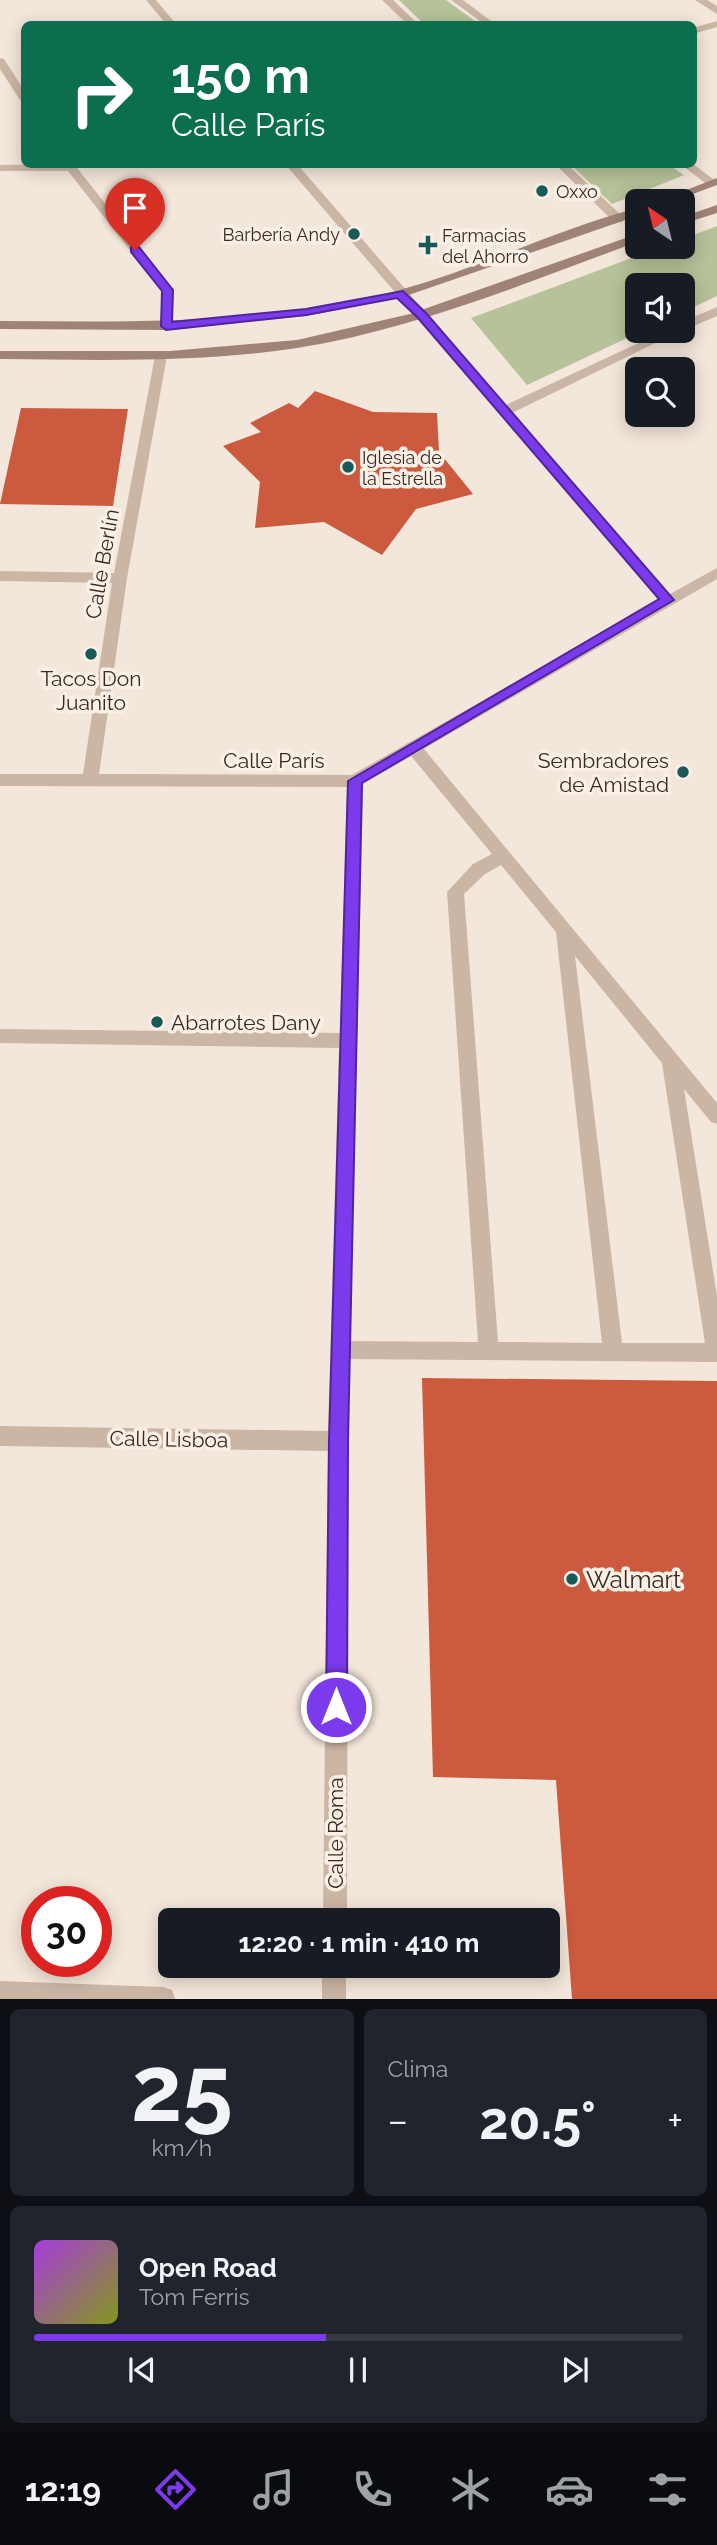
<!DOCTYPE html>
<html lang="es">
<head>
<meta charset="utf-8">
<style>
	body { margin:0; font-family:Raleway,sans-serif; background:#20242c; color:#f1f3f6; height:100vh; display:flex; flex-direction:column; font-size:26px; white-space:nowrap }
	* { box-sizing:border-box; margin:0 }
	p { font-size:23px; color:#9ea1a6 }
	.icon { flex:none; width:38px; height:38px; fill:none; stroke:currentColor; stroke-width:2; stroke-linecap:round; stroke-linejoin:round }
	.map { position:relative; height:1999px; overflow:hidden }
	.drawer { display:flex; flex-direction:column; gap:10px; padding:10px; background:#0d0f14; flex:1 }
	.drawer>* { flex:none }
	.banner { position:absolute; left:21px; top:21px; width:676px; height:147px; border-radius:10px; box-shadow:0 4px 18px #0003; background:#0b6e4f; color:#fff; overflow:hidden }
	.needle { width:46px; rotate:325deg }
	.buttons { position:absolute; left:625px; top:189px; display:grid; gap:14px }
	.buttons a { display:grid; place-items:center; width:70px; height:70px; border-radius:10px; background:#171b24; box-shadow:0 4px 18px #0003; font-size:35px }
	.speed { position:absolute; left:21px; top:1886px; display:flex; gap:14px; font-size:35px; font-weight:700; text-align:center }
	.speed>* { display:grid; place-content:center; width:91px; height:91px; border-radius:50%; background:#171b24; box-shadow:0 4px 18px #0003; line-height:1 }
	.speed .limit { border:10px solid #d22; background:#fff; color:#111 }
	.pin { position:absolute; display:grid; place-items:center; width:60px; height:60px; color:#fff; margin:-72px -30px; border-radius:50% 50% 50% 0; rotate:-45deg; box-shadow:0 0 7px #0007 }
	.pin .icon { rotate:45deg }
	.me { position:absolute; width:77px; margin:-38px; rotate:0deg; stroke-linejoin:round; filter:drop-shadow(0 0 5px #0008) }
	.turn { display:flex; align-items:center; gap:24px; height:147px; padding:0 35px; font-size:32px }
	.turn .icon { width:91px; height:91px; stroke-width:2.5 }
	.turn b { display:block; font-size:49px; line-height:60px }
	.big { font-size:52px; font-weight:700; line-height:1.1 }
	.drawer .card { flex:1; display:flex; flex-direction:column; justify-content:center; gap:10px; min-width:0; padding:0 24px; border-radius:10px; background:#20242c }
	.drawer .dial { align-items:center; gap:0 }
	.dial b { font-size:91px; line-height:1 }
	.song { display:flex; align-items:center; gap:21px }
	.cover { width:84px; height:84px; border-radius:10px; background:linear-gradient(135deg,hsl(280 70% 55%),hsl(70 70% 35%)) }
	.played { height:7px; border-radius:4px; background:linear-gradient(90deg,#7c3aed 45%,#363941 45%) }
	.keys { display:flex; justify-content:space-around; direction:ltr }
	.heat { display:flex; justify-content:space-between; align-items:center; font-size:38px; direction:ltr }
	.drawer .tiles { flex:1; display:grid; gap:10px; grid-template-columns:1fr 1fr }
	.card:last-child { grid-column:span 2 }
	.trip { position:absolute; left:158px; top:1908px; width:402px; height:70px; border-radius:10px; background:#171b24; box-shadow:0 4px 18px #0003; font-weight:700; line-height:70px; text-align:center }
	.tabs { display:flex; height:112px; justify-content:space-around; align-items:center; background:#090b0e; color:#9ea1a6 }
	.tabs .icon { width:49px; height:49px }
	.tabs .active { color:#7c3aed }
	.tabs b { font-size:32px; color:#f1f3f6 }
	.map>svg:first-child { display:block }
	.green { fill:#b6c299 }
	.building { fill:#cb5a3f }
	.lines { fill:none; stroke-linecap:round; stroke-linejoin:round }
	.lane { fill:#cbb5a5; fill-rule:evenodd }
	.street { fill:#cbb5a5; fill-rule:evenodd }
	.secondary { fill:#9f8376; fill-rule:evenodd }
	.route { fill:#7c3aed; stroke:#51269a; stroke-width:2 }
	.poi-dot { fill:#1a595a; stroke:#faf0e6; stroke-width:2.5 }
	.labels { text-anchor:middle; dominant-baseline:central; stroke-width:7; stroke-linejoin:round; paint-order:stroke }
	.far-poi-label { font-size:18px; fill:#372b27; stroke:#faf0e6; text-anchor:start }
	.street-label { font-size:21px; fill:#372b27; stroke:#faf0e6 }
	.poi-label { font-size:21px; fill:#372b27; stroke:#faf0e6 }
	.near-poi-label { font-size:24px; fill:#372b27; stroke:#faf0e6; text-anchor:start }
</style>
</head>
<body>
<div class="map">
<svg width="717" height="1999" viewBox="0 0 717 1999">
	<rect width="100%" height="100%" fill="#f3e6da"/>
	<!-- green -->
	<path class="green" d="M399 0H446L479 24H424Z
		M571 165H669L684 175 612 204Z
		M717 226V296L683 312 682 285H637V331H642L527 385 471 318 661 247H682L683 239Z"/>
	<!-- building -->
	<path class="building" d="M315 391 373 412 437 413 439 452 473 494 416 509 382 555 324 522 255 528 260 482 223 446 261 432 250 423 289 403 298 408Z
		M21 408 128 409 113 506 0 504Z
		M422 1378 717 1381V1999H572L556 1780 433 1777Z"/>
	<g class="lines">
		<!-- lane -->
		<path class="lane" d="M413 741 419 743 717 1103V1124L711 1122 684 1089 717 1296V1362L341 1359 334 1357 331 1350 334 1343 341 1341 478 1342 447 892 473 864 492 854 407 751 405 747 407 743ZM501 865 556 932 602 1343 498 1342 464 894 485 874ZM575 956 662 1063 705 1343H622Z"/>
		<!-- street -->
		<path class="street" d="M146 0H156L176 24H166Z
			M382 0H393L418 24H407Z
			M451 0H463L495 24H484Z
			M695 0H707L717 6V14Z
			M717 21V27L693 34V28Z
			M0 58 4 59 24 90V101L20 100 0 69Z
			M74 164 174 291 170 329 160 326 162 291 68 171H0V165Z
			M285 164H297L506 405 664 331H680L512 413 670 594 717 568V579L363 784 348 1441 347 1920H323L328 1451 0 1446V1426L328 1431 339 1048 0 1043V1029L340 1033 347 787 0 786V774H83L112 583 0 581V571L114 573 155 356 161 352 167 356 127 578 99 774 352 775 659 600Z
			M555 164H567L622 216V222H614Z
			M680 164H693L716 181 717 184 708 185Z
			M717 307V316L682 331V322Z
			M322 1965H346V1999H322Z
			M0 1981 163 1987 172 1990 175 1999H0Z"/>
		<!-- secondary -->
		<path class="secondary" d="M717 178V185L674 201H658Z
			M717 205V213L682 224V217Z
			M637 208V216L403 297 306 316 166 330 0 329V321C132 322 267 325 396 291 478 269 555 230 637 208Z
			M637 234V242C526 283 415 329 297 348 199 363 99 360 0 359V351H170L297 340 410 314Z"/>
	</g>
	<!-- route -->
	<path class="route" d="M131 247H139L173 290 172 322 306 309 403 291 426 313 674 600 362 783 348 1441 347 1707 344 1714 336 1717 329 1714 326 1707 329 1441 348 781 659 599 418 318 397 298 306 315 166 330 161 326 162 291 131 252Z"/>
	<!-- markers -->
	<g class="poi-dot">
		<circle cx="542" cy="191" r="7"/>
		<circle cx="354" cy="234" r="7"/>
		<path d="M424.5 234.5h7v7h7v7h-7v7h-7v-7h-7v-7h7z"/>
		<circle cx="348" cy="467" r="7"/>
		<circle cx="91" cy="654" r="7"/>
		<circle cx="683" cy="772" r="7"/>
		<circle cx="157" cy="1022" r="7"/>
		<circle cx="572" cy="1579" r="7"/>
	</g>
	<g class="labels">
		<!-- far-poi labels -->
		<g class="far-poi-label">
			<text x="556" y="191">Oxxo</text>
			<text x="340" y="234" text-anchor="end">Barbería Andy</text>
			<text x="442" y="235">Farmacias<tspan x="442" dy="21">del Ahorro</tspan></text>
			<text x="362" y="457">Iglesia de<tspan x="362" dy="21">la Estrella</tspan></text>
		</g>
		<!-- street labels -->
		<g class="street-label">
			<text transform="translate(102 564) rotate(-80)">Calle Berlín</text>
			<text x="274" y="760">Calle París</text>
			<text transform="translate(169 1439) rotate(1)">Calle Lisboa</text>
			<text transform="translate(335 1833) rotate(-90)">Calle Roma</text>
		</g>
		<!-- poi labels -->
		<g class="poi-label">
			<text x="91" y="678">Tacos Don<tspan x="91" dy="24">Juanito</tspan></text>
			<text x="669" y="760" text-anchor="end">Sembradores<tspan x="669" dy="24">de Amistad</tspan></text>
			<text x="171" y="1022" text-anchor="start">Abarrotes Dany</text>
		</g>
		<!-- near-poi labels -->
		<g class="near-poi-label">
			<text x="586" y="1579">Walmart</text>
		</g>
	</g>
</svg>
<div class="buttons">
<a><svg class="needle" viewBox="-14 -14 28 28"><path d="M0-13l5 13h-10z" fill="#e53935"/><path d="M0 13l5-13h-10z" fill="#9ea1a6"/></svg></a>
<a><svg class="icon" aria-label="sound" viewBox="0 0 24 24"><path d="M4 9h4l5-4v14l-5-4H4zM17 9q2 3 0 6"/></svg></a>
<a><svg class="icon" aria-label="search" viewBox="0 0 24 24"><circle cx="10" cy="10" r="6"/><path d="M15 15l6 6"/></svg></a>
</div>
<div class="speed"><div class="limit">30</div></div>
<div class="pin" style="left:135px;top:250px;background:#d93025"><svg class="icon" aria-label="arrive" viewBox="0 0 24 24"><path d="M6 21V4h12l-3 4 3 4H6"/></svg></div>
<svg class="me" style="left:336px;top:1707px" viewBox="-20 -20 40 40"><circle r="17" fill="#7c3aed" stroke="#fff" stroke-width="3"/><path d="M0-11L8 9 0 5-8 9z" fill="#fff"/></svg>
<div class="trip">12:20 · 1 min · 410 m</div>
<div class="banner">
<div class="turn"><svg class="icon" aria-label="right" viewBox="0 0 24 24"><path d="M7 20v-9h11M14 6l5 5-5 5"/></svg><div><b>150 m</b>Calle París</div></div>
</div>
</div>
<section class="drawer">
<div class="tiles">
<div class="card dial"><b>25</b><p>km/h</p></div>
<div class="card"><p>Clima</p>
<div class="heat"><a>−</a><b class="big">20.5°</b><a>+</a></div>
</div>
<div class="card">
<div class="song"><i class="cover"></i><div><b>Open Road</b><p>Tom Ferris</p></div></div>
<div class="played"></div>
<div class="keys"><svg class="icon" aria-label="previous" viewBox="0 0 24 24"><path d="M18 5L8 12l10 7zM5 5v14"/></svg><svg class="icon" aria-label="pause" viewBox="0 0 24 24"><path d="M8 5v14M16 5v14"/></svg><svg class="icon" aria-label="next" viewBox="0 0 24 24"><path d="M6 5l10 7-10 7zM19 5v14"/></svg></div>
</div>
</div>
</section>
<nav class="tabs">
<b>12:19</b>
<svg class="icon active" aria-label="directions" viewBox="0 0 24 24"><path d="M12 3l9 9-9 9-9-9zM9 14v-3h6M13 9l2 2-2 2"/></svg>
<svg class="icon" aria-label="music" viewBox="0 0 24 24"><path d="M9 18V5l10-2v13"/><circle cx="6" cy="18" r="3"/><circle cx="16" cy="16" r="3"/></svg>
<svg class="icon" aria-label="phone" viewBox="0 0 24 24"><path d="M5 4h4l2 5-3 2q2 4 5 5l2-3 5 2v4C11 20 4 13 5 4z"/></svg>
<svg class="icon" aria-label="climate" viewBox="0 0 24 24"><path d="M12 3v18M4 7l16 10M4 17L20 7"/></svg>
<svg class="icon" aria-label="car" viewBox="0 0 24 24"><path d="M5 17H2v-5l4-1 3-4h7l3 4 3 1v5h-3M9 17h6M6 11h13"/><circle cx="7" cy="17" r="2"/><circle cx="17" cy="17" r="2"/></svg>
<svg class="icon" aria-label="filters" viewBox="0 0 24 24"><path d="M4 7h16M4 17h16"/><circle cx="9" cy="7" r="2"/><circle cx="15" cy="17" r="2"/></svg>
</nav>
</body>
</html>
